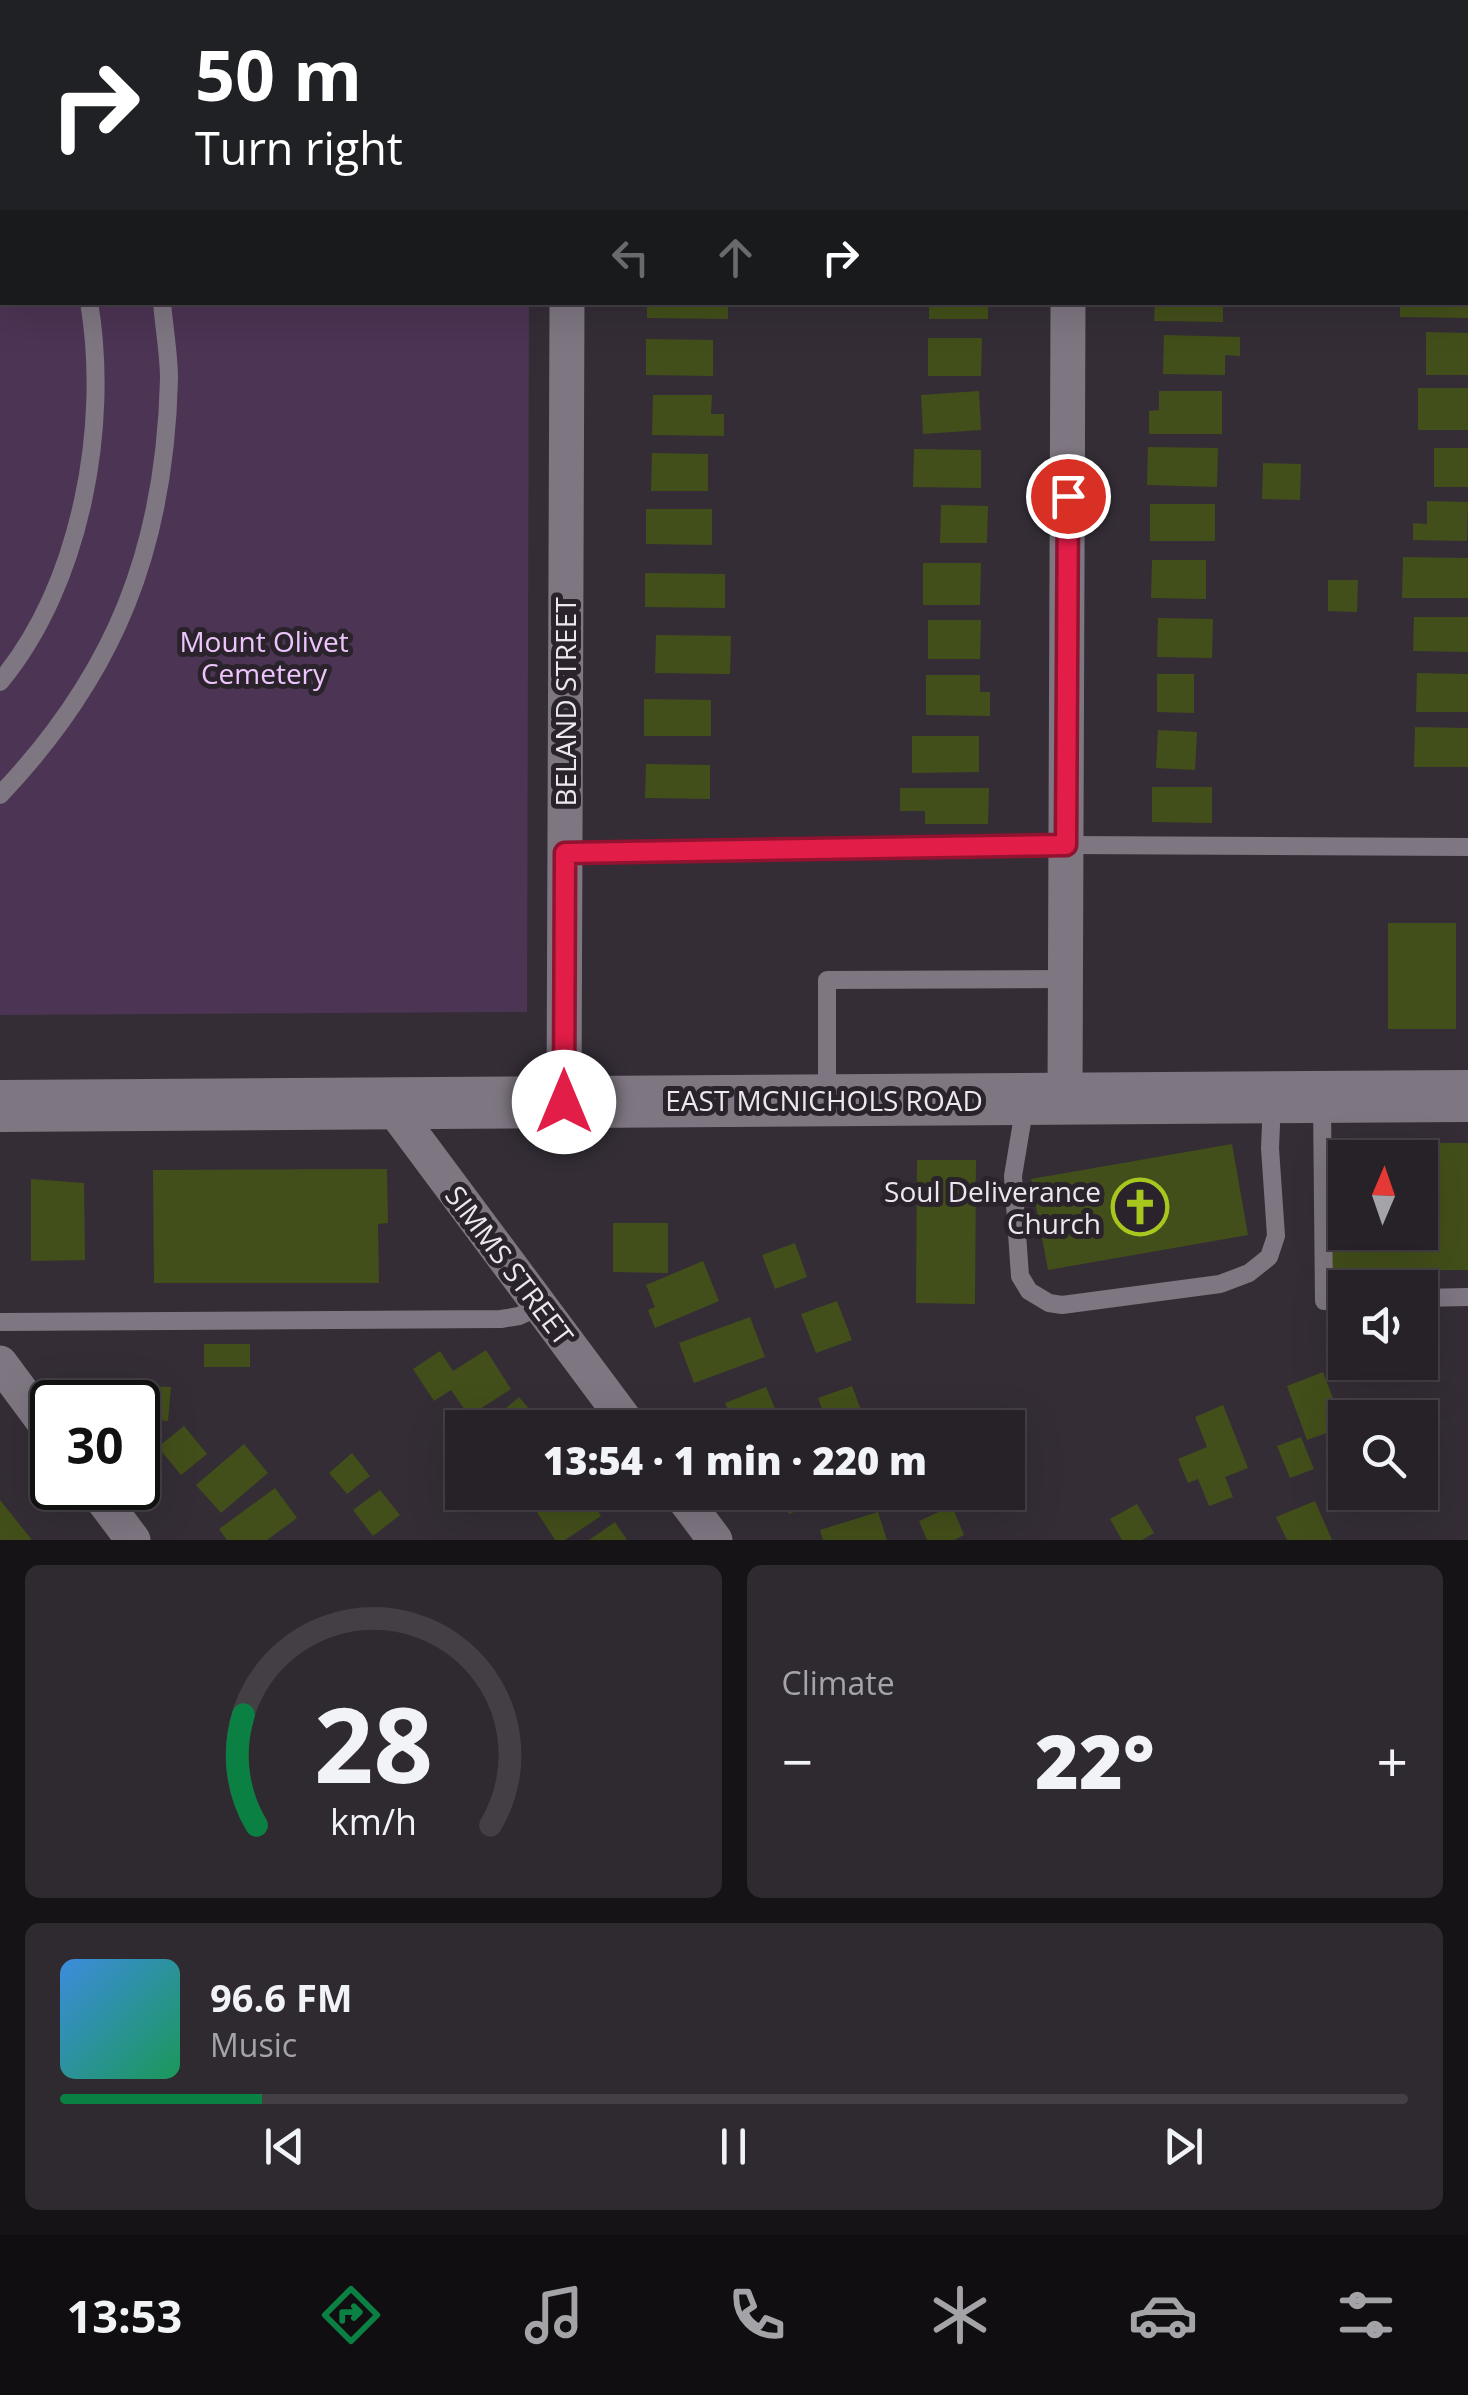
<!DOCTYPE html>
<html lang="en">
<head>
<meta charset="utf-8">
<style>
	body { margin:0; font-family:"Open Sans",sans-serif; background:#2f2a30; color:#f1f3f6; height:100vh; display:flex; flex-direction:column; font-size:38px; white-space:nowrap }
	* { box-sizing:border-box; margin:0 }
	p { font-size:32px; color:#a4a4a8 }
	.icon { flex:none; width:55px; height:55px; fill:none; stroke:currentColor; stroke-width:2; stroke-linecap:round; stroke-linejoin:round }
	.map { position:relative; height:1540px; overflow:hidden }
	.panel { display:flex; flex-direction:column; gap:25px; padding:25px; background:#151316; flex:1 }
	.panel>* { flex:none }
	.hud { position:absolute; left:0px; top:0px; width:1470px; height:305px; box-shadow:0 10px 40px #0002,0 0 0 2px #433f45; background:#202124; color:#fff; overflow:hidden }
	.needle { width:65px; rotate:2deg }
	.controls { position:absolute; left:1328px; top:1140px; display:grid; gap:20px }
	.controls a { display:grid; place-items:center; width:110px; height:110px; border-radius:0px; background:#272228; box-shadow:0 10px 40px #0002,0 0 0 2px #433f45; font-size:50px }
	.speed { position:absolute; left:30px; top:1380px; display:flex; gap:20px; font-size:50px; font-weight:700; text-align:center }
	.speed>* { display:grid; place-content:center; width:130px; height:130px; border-radius:50%; background:#272228; box-shadow:0 10px 40px #0002,0 0 0 2px #433f45; line-height:1 }
	.speed .limit { border:5px solid #111; border-radius:15px; background:#fff; color:#111 }
	.pin { position:absolute; display:grid; place-items:center; width:85px; height:85px; color:#fff; margin:-42px; border:5px solid #fff; border-radius:50%; box-shadow:0 2px 10px #0007 }
	.me { position:absolute; width:110px; margin:-55px; rotate:0deg; stroke-linejoin:round; filter:drop-shadow(0 0 8px #0008) }
	.turn { display:flex; align-items:center; gap:35px; height:210px; padding:0 30px; font-size:45px }
	.turn .icon { width:130px; height:130px; stroke-width:2.5 }
	.turn b { display:block; font-size:70px; line-height:85px }
	.lanes { display:flex; align-items:center; height:95px; padding:0 30px; background:#0003; justify-content:center; gap:50px; direction:ltr }
	.lanes .off { opacity:.35 }
	.big { font-size:75px; font-weight:800; line-height:1.1 }
	.panel .card { flex:1; display:flex; flex-direction:column; justify-content:center; gap:15px; min-width:0; padding:0 35px; border-radius:15px; background:#2f2a30 }
	.panel .dial { align-items:center; gap:0 }
	.dial svg { height:260px; overflow:visible; fill:none; stroke:#433f45; stroke-width:7; stroke-linecap:round; text-anchor:middle }
	.dial text { fill:#f1f3f6; stroke:none }
	.song { display:flex; align-items:center; gap:30px }
	.cover { width:120px; height:120px; border-radius:15px; background:linear-gradient(135deg,hsl(210 70% 55%),hsl(150 70% 35%)) }
	.played { height:10px; border-radius:5px; background:linear-gradient(90deg,#0b8043 15%,#433f45 15%) }
	.keys { display:flex; justify-content:space-around; direction:ltr }
	.heat { display:flex; justify-content:space-between; align-items:center; font-size:55px; direction:ltr }
	.panel .tiles { flex:1; display:grid; gap:25px; grid-template-columns:1fr 1fr }
	.card:last-child { grid-column:span 2 }
	.trip { position:absolute; left:445px; top:1410px; width:580px; height:100px; border-radius:0px; background:#272228; box-shadow:0 10px 40px #0002,0 0 0 2px #433f45; font-weight:800; line-height:100px; text-align:center }
	.menu { display:flex; height:160px; justify-content:space-around; align-items:center; background:#100e10; color:#a4a4a8 }
	.menu .icon { width:70px; height:70px }
	.menu .active { color:#0b8043 }
	.menu b { font-size:45px; color:#f1f3f6 }
	.map>svg:first-child { display:block }
	.green { fill:#4c3454 }
	.building { fill:#434f1a; fill-rule:evenodd }
	.lines { fill:none; stroke-linecap:round; stroke-linejoin:round }
	.lane { stroke:#7e7681; stroke-width:18 }
	.street { stroke:#7e7681; stroke-width:35 }
	.secondary { stroke:#7e7681; stroke-width:52 }
	.route-casing { stroke:#92132f; stroke-width:25 }
	.route { stroke:#e11d48; stroke-width:18 }
	.labels { text-anchor:middle; dominant-baseline:central; stroke-width:10; stroke-linejoin:round; paint-order:stroke }
	.park-label { font-size:28px; fill:#edc4fc; stroke:#2a232c }
	.street-label { font-size:28px; fill:#ebe7ed; stroke:#2a232c }
	.poi-label { font-size:28px; fill:#ebe7ed; stroke:#2a232c; text-anchor:end }
</style>
</head>
<body>
<div class="map">
<svg width="1468" height="1540" viewBox="0 0 1468 1540">
	<rect width="100%" height="100%" fill="#342d36"/>
	<!-- green -->
	<path class="green" d="M0 0H529L2 2V302L529 303 527 1012 0 1015Z"/>
	<!-- building -->
	<path class="building" d="M647 302H728V319L647 318Z
		M929 302H988V319H929Z
		M1155 302H1223V322L1154 321Z
		M1400 302H1468V318L1400 317Z
		M1426 332 1468 333V375H1426Z
		M1164 335 1240 337V356L1225 355V375L1163 374Z
		M928 338H982L981 376H928Z
		M646 339 713 340V376L646 375Z
		M1418 388H1468V430H1418Z
		M979 391 981 430 923 434 921 395Z
		M1159 391H1222V434H1149V411L1159 410Z
		M653 395H712L711 414H724V436L652 435Z
		M1148 447 1218 448 1217 487 1147 485Z
		M1434 448H1468V487H1434Z
		M914 449 981 450V488L913 487Z
		M652 453 708 454V491H651Z
		M1263 463 1301 464 1300 500 1262 499Z
		M1427 501 1468 502 1467 541 1413 540V523L1427 524Z
		M1150 504H1215V541H1150Z
		M941 505 988 506 987 543H940Z
		M646 509H712V545L646 544Z
		M1403 557 1468 558V598H1402Z
		M1152 560H1206V599L1151 598Z
		M923 563H981L980 605H923Z
		M645 573 725 574V608L645 607Z
		M1328 580H1358L1357 612 1328 611Z
		M1414 617H1468V652L1413 651Z
		M1158 618 1213 619 1212 658 1157 657Z
		M928 620H981L980 659H928Z
		M656 635 731 636 730 674 655 673Z
		M1417 673 1468 674V712H1416Z
		M1157 674H1194V713L1157 712Z
		M926 675H980V692H990V716L926 715Z
		M644 699 711 700V736H644Z
		M1415 727 1468 728V767H1414Z
		M1158 730 1197 732 1195 770 1156 768Z
		M912 736H979V772L912 773Z
		M646 764 710 765V799L645 798Z
		M1152 787H1212V823L1152 822Z
		M900 788H989L988 824H925V811H900Z
		M1388 923H1456V1029H1388Z
		M1330 1143H1468V1270H1330ZM1345 1158H1420V1232H1345Z
		M1232 1144 1248 1235 1048 1270 1031 1179Z
		M917 1160H976L975 1304 916 1303Z
		M387 1169 388 1223 378 1224 379 1283H154L153 1170Z
		M31 1179 84 1183 85 1260 31 1261Z
		M613 1223H668V1273L613 1272Z
		M795 1243 807 1277 775 1289 762 1255Z
		M703 1261 719 1301 655 1328 648 1310 655 1307 646 1285Z
		M837 1301 852 1340 816 1353 801 1314Z
		M750 1317 765 1357 694 1383 679 1343Z
		M204 1344H250V1367H204Z
		M486 1350 511 1389 469 1416 451 1390 434 1401 413 1369 440 1351 453 1371Z
		M1323 1372 1344 1427 1307 1440 1287 1386Z
		M142 1386 171 1387 168 1421 155 1420V1409L141 1408Z
		M852 1386 863 1415 829 1427 818 1398Z
		M766 1387 783 1428H736L725 1403Z
		M519 1397 543 1425 483 1428Z
		M1223 1405 1248 1468 1225 1477 1233 1497 1209 1506 1198 1479 1188 1483 1178 1459 1207 1447 1195 1417Z
		M184 1426 207 1454 181 1475 158 1447Z
		M1301 1437 1314 1469 1290 1478 1277 1446Z
		M244 1444 268 1473 221 1513 196 1485Z
		M352 1453 370 1476 347 1494 329 1473Z
		M275 1488 297 1518 267 1540H227L219 1529Z
		M380 1490 400 1515 373 1536 353 1510Z
		M567 1492H585L601 1516 565 1540H555L537 1512Z
		M780 1492H843V1493L789 1514Z
		M0 1500 32 1540H0Z
		M1315 1501 1332 1540H1287L1276 1517Z
		M1137 1504 1154 1533 1142 1540H1122L1110 1519Z
		M952 1506 964 1535 954 1540H927L919 1521Z
		M878 1512 887 1540H823L820 1530Z
		M615 1522 627 1540H589Z"/>
	<g class="lines">
		<!-- lane -->
		<path class="lane" d="M12 0 15 2
			M0 106 2 109
			M0 682C81 584 110 426 89 302
			M0 795C116 673 165 547 169 379 169 354 164 328 162 302
			M565 853 1066 845 1468 847
			M827 1096V980L1066 979
			M1322 1103 1324 1301 1345 1300
			M1025 1104 1013 1176 1020 1276 1029 1291 1049 1303 1062 1305 1220 1284 1249 1273 1269 1257 1276 1236 1270 1148 1272 1102
			M1420 1298 1468 1297
			M0 1322 501 1319 519 1316 541 1306"/>
		<!-- street -->
		<path class="street" d="M568 2V0
			M1070 2V0
			M1065 1098 1068 302
			M564 1102 567 302
			M389 1103 631 1428
			M0 1363 52 1433
			M94 1488 133 1540
			M679 1492 715 1540"/>
		<!-- secondary -->
		<path class="secondary" d="M0 1106 1468 1096"/>
	</g>
	<g class="lines">
		<!-- route casing -->
		<g class="route-casing">
			<path id="route" d="M564 1102 565 853 1066 845 1068 496"/>
		</g>
		<!-- route -->
		<use href="#route" class="route"/>
	</g>
	<!-- icons -->
	<defs>
		<g id="church-ring" transform="scale(2.875)"><circle r="9.5" fill="#2a232c" stroke="#a7c71e" stroke-width="1.5"/><path d="M-1.2-6h2.4v3.5h3.3v2.4h-3.3V6h-2.4V-.1h-3.3v-2.4h3.3Z" fill="#a7c71e"/></g>
	</defs>
	<g fill-rule="evenodd">
		<use href="#church-ring" x="1140" y="1207"/>
	</g>
	<g class="labels">
		<!-- park labels -->
		<g class="park-label">
			<text x="264" y="641">Mount Olivet<tspan x="264" dy="32">Cemetery</tspan></text>
		</g>
		<!-- street labels -->
		<g class="street-label">
			<text transform="translate(565 702) rotate(-90)">BELAND STREET</text>
			<text x="824" y="1100">EAST MCNICHOLS ROAD</text>
			<text transform="translate(510 1265) rotate(53)">SIMMS STREET</text>
		</g>
		<!-- poi labels -->
		<g class="poi-label">
			<text x="1101" y="1191">Soul Deliverance<tspan x="1101" dy="32">Church</tspan></text>
		</g>
	</g>
</svg>
<div class="controls">
<a><svg class="needle" viewBox="-14 -14 28 28"><path d="M0-13l5 13h-10z" fill="#e53935"/><path d="M0 13l5-13h-10z" fill="#a4a4a8"/></svg></a>
<a><svg class="icon" aria-label="sound" viewBox="0 0 24 24"><path d="M4 9h4l5-4v14l-5-4H4zM17 9q2 3 0 6"/></svg></a>
<a><svg class="icon" aria-label="search" viewBox="0 0 24 24"><circle cx="10" cy="10" r="6"/><path d="M15 15l6 6"/></svg></a>
</div>
<div class="speed"><div class="limit">30</div></div>
<div class="pin" style="left:1068px;top:496px;background:#d93025"><svg class="icon" aria-label="arrive" viewBox="0 0 24 24"><path d="M6 21V4h12l-3 4 3 4H6"/></svg></div>
<svg class="me" style="left:564px;top:1102px" viewBox="-20 -20 40 40"><circle r="19" fill="#fff"/><path d="M0-13L10 11 0 6-10 11z" fill="#e11d48"/></svg>
<div class="trip">13:54 · 1 min · 220 m</div>
<div class="hud">
<div class="turn"><svg class="icon" aria-label="right" viewBox="0 0 24 24"><path d="M7 20v-9h11M14 6l5 5-5 5"/></svg><div><b>50 m</b>Turn right</div></div>
<div class="lanes"><svg class="icon off" aria-label="left" viewBox="0 0 24 24"><path d="M17 20v-9H6M10 6l-5 5 5 5"/></svg><svg class="icon off" aria-label="ahead" viewBox="0 0 24 24"><path d="M12 20V5M6 11l6-6 6 6"/></svg><svg class="icon" aria-label="right" viewBox="0 0 24 24"><path d="M7 20v-9h11M14 6l5 5-5 5"/></svg></div>
</div>
</div>
<section class="panel">
<div class="tiles">
<div class="card dial"><svg viewBox="0 0 100 80">
<path d="M14 69A42 42 0 1 1 86 69"/>
<path d="M14 69A42 42 0 0 1 10 35" stroke="#0b8043"/>
<text x="50" y="56" font-size="32" font-weight="700">28</text>
<text x="50" y="72" font-size="11">km/h</text>
</svg></div>
<div class="card"><p>Climate</p>
<div class="heat"><a>−</a><b class="big">22°</b><a>+</a></div>
</div>
<div class="card">
<div class="song"><i class="cover"></i><div><b>96.6 FM</b><p>Music</p></div></div>
<div class="played"></div>
<div class="keys"><svg class="icon" aria-label="previous" viewBox="0 0 24 24"><path d="M18 5L8 12l10 7zM5 5v14"/></svg><svg class="icon" aria-label="pause" viewBox="0 0 24 24"><path d="M8 5v14M16 5v14"/></svg><svg class="icon" aria-label="next" viewBox="0 0 24 24"><path d="M6 5l10 7-10 7zM19 5v14"/></svg></div>
</div>
</div>
</section>
<nav class="menu">
<b>13:53</b>
<svg class="icon active" aria-label="directions" viewBox="0 0 24 24"><path d="M12 3l9 9-9 9-9-9zM9 14v-3h6M13 9l2 2-2 2"/></svg>
<svg class="icon" aria-label="music" viewBox="0 0 24 24"><path d="M9 18V5l10-2v13"/><circle cx="6" cy="18" r="3"/><circle cx="16" cy="16" r="3"/></svg>
<svg class="icon" aria-label="phone" viewBox="0 0 24 24"><path d="M5 4h4l2 5-3 2q2 4 5 5l2-3 5 2v4C11 20 4 13 5 4z"/></svg>
<svg class="icon" aria-label="climate" viewBox="0 0 24 24"><path d="M12 3v18M4 7l16 10M4 17L20 7"/></svg>
<svg class="icon" aria-label="car" viewBox="0 0 24 24"><path d="M5 17H2v-5l4-1 3-4h7l3 4 3 1v5h-3M9 17h6M6 11h13"/><circle cx="7" cy="17" r="2"/><circle cx="17" cy="17" r="2"/></svg>
<svg class="icon" aria-label="filters" viewBox="0 0 24 24"><path d="M4 7h16M4 17h16"/><circle cx="9" cy="7" r="2"/><circle cx="15" cy="17" r="2"/></svg>
</nav>
</body>
</html>
